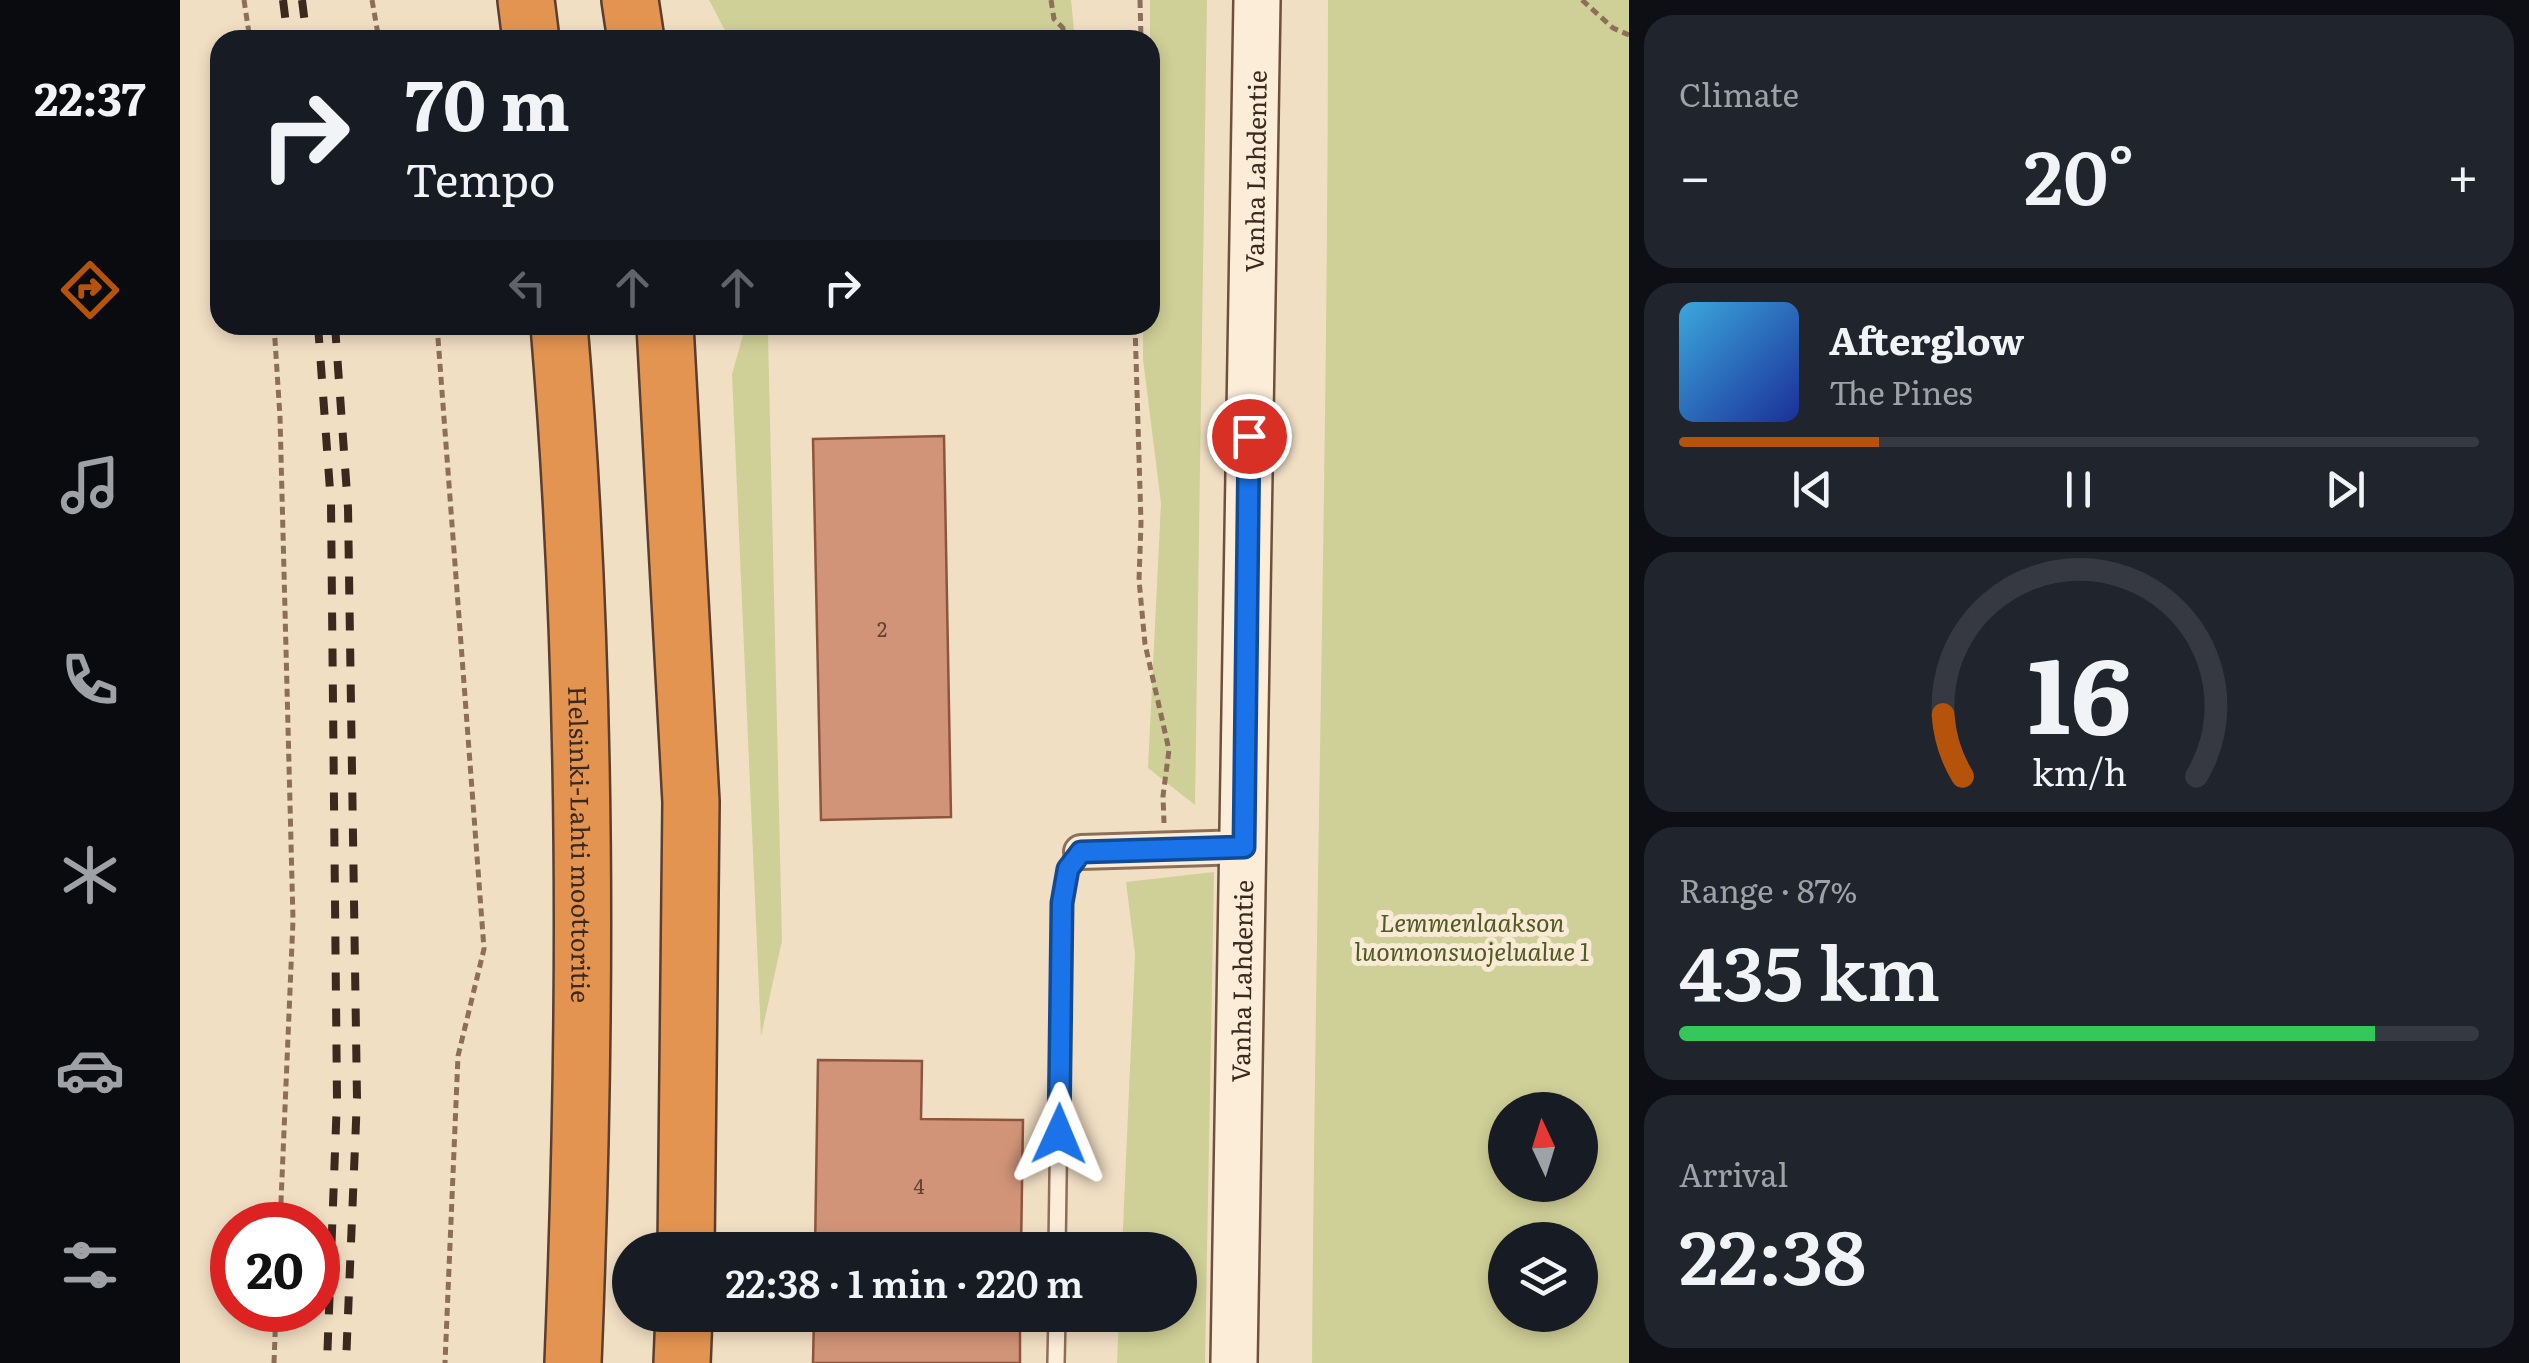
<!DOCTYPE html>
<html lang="en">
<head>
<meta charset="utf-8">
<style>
	body { margin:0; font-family:Literata,serif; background:#20242c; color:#f1f3f6; height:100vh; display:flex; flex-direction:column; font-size:38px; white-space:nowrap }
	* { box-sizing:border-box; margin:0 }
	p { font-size:32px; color:#9ea1a6 }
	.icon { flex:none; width:55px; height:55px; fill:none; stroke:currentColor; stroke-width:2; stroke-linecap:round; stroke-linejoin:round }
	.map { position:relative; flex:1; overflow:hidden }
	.sheet { display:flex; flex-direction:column; gap:15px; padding:15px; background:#0d0f14; width:900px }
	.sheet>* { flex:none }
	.top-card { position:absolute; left:30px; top:30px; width:950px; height:305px; border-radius:30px; box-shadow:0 5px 15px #0003; background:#171b24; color:#f1f3f6; overflow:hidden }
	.needle { width:65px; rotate:356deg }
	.tools { position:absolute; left:1308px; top:1092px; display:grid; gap:20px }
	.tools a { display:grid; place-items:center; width:110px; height:110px; border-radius:50%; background:#171b24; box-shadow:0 5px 15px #0003; font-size:50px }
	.speed { position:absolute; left:30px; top:1202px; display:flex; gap:20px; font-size:50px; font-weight:700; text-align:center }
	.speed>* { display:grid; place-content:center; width:130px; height:130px; border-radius:50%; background:#171b24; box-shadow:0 5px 15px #0003; line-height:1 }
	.speed .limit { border:15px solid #d22; background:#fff; color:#111 }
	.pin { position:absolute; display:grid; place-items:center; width:85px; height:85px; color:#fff; margin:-42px; border:5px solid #fff; border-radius:50%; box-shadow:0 2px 10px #0007 }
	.me { position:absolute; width:110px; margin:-55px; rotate:1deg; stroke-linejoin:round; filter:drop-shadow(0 0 8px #0008) }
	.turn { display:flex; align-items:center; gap:35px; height:210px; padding:0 30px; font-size:45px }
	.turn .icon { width:130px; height:130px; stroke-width:2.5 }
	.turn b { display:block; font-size:70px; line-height:85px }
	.lanes { display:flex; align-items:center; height:95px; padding:0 30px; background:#0003; justify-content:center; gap:50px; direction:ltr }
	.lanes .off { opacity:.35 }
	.big { font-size:75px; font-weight:600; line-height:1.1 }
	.sheet .widget { flex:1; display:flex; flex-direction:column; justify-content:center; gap:15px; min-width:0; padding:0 35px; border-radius:30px; background:#20242c }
	.sheet .dial { align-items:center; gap:0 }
	.dial svg { height:260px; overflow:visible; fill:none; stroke:#363941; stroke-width:7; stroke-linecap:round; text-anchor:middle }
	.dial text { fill:#f1f3f6; stroke:none }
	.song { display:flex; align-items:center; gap:30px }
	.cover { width:120px; height:120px; border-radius:15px; background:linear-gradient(135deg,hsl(200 70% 55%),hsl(230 70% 35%)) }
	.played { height:10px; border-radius:5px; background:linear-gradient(90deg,#b45309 25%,#363941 25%) }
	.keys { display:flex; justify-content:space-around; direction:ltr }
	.heat { display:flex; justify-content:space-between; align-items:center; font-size:55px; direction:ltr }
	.charge { height:15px; border-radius:8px; background:linear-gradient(90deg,#34c759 87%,#363941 0) }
	.trip { position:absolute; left:432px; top:1232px; width:585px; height:100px; border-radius:50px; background:#171b24; box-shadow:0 5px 15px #0003; font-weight:600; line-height:100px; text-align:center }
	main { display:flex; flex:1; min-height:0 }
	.tab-bar { display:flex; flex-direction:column; width:180px; justify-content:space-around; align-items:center; background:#090b0e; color:#9ea1a6 }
	.tab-bar .icon { width:70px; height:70px }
	.tab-bar .active { color:#b45309 }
	.tab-bar b { font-size:45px; color:#f1f3f6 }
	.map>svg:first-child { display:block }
	.green { fill:#cfd097; fill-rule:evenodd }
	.building { fill:#d19478; stroke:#8e553d; stroke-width:2.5 }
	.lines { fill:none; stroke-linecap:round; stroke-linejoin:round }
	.lane-casing { stroke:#8d6f59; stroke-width:20 }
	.street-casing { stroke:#8d6f59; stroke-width:38 }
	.secondary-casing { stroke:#6f503c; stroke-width:50 }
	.highway-casing { stroke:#5b3e2e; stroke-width:60 }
	.path { stroke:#8d6f59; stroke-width:5; stroke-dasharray:8 5; stroke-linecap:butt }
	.lane { stroke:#fbedd8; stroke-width:15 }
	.street { stroke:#fbedd8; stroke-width:32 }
	.secondary { stroke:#fbedd8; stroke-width:45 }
	.highway { stroke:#e49451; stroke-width:55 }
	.rail { stroke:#3c291e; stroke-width:8; stroke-dasharray:18 18; stroke-linecap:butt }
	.route-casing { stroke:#114b97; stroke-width:25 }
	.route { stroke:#1a73e8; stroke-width:18 }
	.labels { text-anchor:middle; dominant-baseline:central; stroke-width:10; stroke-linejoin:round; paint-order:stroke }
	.number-label { font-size:20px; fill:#614434 }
	.street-label { font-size:25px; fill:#3c291e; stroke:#f8ead4 }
	.park-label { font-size:25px; font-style:italic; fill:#525a23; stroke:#f8ead4 }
</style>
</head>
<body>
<main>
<nav class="tab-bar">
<b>22:37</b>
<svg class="icon active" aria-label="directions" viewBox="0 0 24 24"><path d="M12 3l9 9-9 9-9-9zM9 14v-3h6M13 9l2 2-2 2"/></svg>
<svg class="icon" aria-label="music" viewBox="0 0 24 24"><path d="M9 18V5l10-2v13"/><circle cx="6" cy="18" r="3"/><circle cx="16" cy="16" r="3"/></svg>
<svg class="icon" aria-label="phone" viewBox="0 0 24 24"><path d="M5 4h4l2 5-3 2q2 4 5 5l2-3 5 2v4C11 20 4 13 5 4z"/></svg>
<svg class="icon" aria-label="climate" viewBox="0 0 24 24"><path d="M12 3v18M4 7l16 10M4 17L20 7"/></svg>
<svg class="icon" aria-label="car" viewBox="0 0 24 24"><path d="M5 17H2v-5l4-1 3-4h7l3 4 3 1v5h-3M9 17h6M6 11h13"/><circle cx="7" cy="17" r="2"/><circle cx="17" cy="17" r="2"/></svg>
<svg class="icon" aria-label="filters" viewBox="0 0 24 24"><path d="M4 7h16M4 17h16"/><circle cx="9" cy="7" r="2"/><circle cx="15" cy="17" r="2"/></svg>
</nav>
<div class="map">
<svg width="1449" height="1363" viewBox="0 0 1449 1363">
	<rect width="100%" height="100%" fill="#f1dfc4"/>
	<!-- green -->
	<path class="green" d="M529 0H891L895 40H550Z
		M970 0H1027L1015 805 968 768 981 503 963 359V325H970Z
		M1148 0H1449V1363H1132C1135 909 1148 454 1148 0ZM1400 1110V1185H1325V1110ZM1400 1240V1315H1325V1240Z
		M566 325H927V330L588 335 602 941 581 1036 552 374Z
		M1034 872 1025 1363H937L939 1315H1000V1250H942L955 954 946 882Z"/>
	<!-- building -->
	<path class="building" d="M764 436 771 817 641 820 633 439Z
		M638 1060 742 1061 741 1119 843 1120 841 1250H635Z
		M634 1315H840V1363H633Z"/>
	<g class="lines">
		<!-- lane casing -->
		<g class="lane-casing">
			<path id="lane" d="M877 1250 882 903 888 869 901 852
				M876 1363 877 1315"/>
		</g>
		<!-- street casing -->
		<g class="street-casing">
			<path id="street" d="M901 852 1064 847"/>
		</g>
		<!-- secondary casing -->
		<g class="secondary-casing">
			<g id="secondary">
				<path id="s1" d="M1054 1363 1077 0"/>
			</g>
		</g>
		<!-- highway casing -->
		<g class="highway-casing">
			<g id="highway">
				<path d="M346 0 351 40"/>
				<path d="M450 0 456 40"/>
				<path id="s2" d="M379 325C408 670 407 1017 393 1363"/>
				<path d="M485 325 511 802 506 1250"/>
				<path d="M502 1363 504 1315"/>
			</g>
		</g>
		<!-- path -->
		<path class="path" d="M64 0 70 40
			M192 0 199 40
			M871 0 874 19 883 28V40
			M960 0 961 40
			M1402 0 1433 28 1449 35
			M94 325 100 417 113 920 100 1225
			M257 325 304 949 278 1056 265 1363
			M955 325 961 523 959 580 965 644 989 750 983 796 984 823
			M94 1363 96 1310"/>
		<!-- lane -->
		<use href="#lane" class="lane"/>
		<!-- street -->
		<use href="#street" class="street"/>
		<!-- secondary -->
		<use href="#secondary" class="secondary"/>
		<!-- highway -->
		<use href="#highway" class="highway"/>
		<!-- rail -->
		<path class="rail" d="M103 0 108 40
			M122 0 127 40
			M138 325 151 504 157 1099 147 1363
			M155 325 168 508 177 1098 166 1363"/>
	</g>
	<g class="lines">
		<!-- route casing -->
		<g class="route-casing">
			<path id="route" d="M879 1134 882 903 888 869 901 852 1064 847 1069 436"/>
		</g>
		<!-- route -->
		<use href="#route" class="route"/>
	</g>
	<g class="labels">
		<!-- number labels -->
		<g class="number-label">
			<text x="702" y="628">2</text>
			<text x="739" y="1185">4</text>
		</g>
		<!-- street labels -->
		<g class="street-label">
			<text stroke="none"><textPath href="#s1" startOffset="1192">Vanha Lahdentie</textPath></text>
			<text stroke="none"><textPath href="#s2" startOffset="520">Helsinki-Lahti moottoritie</textPath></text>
			<text stroke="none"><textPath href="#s1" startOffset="382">Vanha Lahdentie</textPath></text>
		</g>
		<!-- park labels -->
		<g class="park-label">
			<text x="1292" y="921">Lemmenlaakson<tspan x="1292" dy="29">luonnonsuojelualue 1</tspan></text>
		</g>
	</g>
</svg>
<div class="tools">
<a><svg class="needle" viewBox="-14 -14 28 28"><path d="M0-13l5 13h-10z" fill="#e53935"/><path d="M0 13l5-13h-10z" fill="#9ea1a6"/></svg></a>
<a><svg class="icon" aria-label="layers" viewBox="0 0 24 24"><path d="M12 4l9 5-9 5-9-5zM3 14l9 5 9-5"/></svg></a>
</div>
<div class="speed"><div class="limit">20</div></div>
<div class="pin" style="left:1069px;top:436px;background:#d93025"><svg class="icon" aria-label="arrive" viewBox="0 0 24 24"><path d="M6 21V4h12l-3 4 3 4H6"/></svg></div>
<svg class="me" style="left:879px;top:1134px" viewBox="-20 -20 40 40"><path d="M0-17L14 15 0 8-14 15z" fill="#1a73e8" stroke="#fff" stroke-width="4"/></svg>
<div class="trip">22:38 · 1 min · 220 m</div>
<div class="top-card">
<div class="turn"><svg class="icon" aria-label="right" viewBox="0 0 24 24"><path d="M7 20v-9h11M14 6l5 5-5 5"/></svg><div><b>70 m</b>Tempo</div></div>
<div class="lanes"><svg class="icon off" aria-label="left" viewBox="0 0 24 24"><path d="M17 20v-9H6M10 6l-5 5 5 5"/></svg><svg class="icon off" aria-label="ahead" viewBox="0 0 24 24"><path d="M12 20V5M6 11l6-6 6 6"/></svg><svg class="icon off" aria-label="ahead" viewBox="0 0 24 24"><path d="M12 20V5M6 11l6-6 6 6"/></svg><svg class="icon" aria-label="right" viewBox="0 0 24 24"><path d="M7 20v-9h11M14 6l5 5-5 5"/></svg></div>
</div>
</div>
<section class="sheet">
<div class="widget"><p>Climate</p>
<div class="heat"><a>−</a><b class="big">20°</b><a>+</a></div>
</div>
<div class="widget">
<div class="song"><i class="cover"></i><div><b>Afterglow</b><p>The Pines</p></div></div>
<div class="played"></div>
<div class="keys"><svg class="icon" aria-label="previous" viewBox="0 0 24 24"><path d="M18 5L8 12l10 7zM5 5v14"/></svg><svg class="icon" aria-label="pause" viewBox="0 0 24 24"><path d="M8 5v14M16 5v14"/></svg><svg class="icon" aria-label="next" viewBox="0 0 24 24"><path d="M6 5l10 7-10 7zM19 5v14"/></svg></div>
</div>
<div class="widget dial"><svg viewBox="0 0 100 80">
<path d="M14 69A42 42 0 1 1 86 69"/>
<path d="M14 69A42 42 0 0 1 8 50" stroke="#b45309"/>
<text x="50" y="56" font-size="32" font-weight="700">16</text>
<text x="50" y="72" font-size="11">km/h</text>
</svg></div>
<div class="widget"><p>Range · 87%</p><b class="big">435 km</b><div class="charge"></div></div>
<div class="widget"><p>Arrival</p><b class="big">22:38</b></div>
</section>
</main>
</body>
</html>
